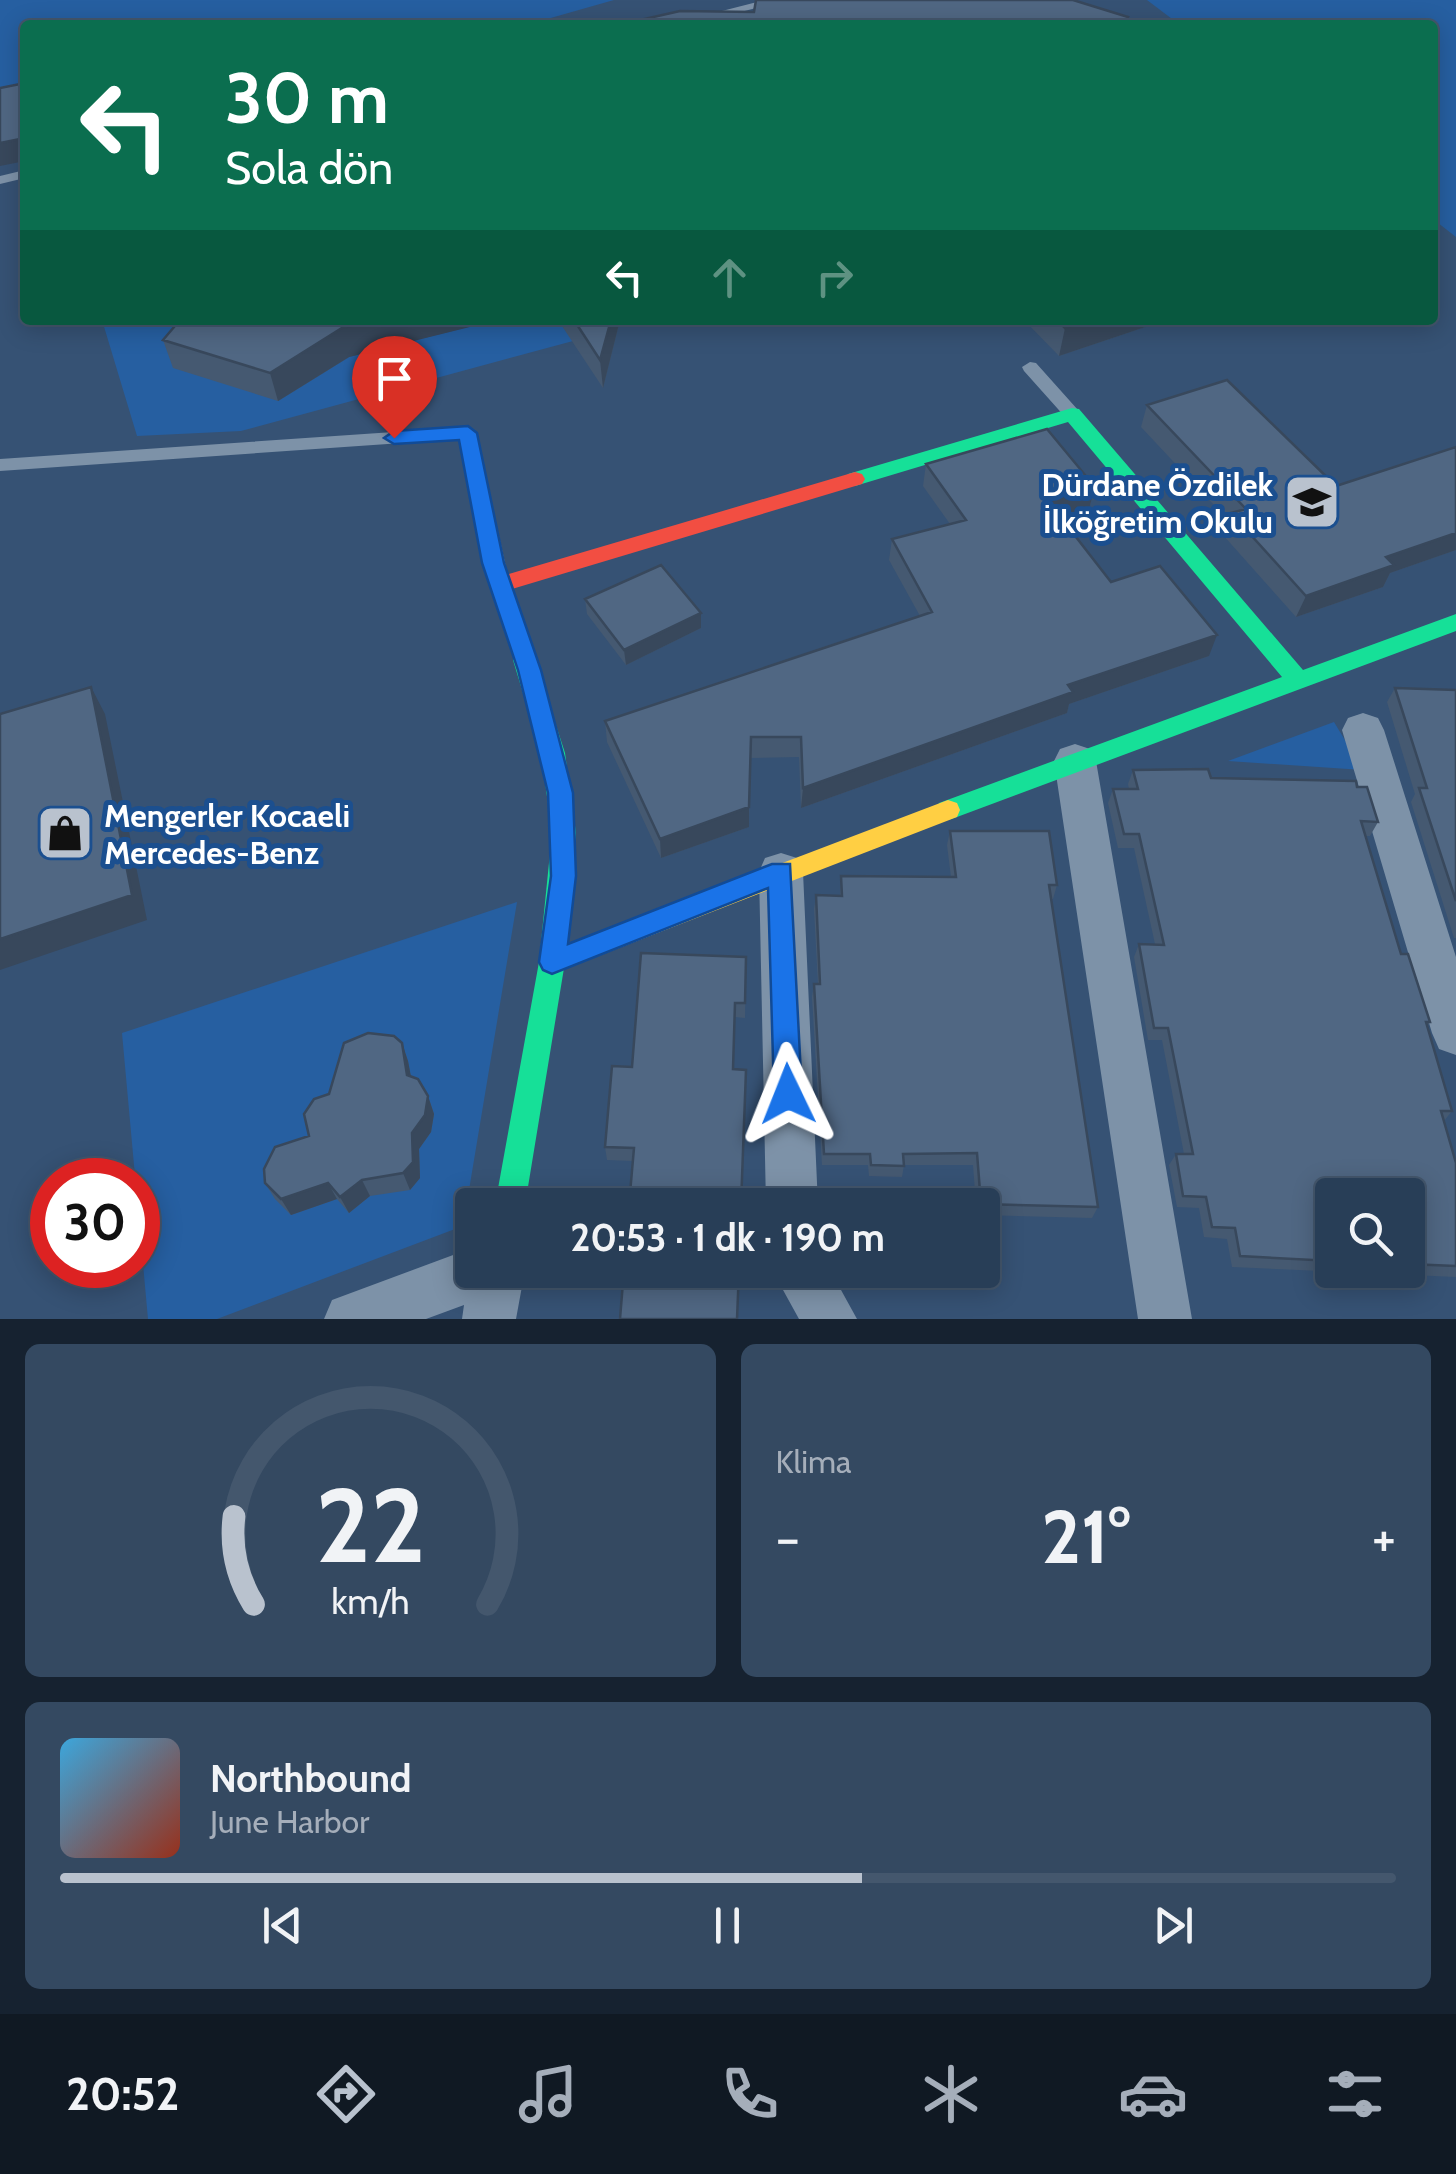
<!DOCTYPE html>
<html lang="tr">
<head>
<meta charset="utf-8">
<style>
	body { margin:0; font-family:Cabin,sans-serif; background:#344961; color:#f1f3f6; height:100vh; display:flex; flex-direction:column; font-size:38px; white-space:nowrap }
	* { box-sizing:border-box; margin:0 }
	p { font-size:32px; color:#a5aeba }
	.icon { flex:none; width:55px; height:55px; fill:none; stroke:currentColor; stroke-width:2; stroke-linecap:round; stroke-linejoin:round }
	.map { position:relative; height:1319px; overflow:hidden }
	.drawer { display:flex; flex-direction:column; gap:25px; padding:25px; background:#162230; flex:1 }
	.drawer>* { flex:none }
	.hud { position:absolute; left:20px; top:20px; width:1418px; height:305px; border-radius:10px; box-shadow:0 5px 25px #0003,0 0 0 2px #44576d; background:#0b6e4f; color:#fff; overflow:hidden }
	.tools { position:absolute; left:1315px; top:1178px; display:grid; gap:20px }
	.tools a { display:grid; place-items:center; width:110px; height:110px; border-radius:10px; background:#283e57; box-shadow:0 5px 25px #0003,0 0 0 2px #44576d; font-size:50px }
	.speed { position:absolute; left:30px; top:1158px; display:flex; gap:20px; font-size:50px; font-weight:700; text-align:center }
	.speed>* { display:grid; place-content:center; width:130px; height:130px; border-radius:50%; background:#283e57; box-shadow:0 5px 25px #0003,0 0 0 2px #44576d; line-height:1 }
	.speed .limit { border:15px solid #d22; background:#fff; color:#111 }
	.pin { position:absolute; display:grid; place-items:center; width:85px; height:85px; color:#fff; margin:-102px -42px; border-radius:50% 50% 50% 0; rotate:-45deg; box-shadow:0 0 10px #0007 }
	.pin .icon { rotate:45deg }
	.me { position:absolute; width:110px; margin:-55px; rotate:358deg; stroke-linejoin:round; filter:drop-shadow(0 0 8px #0008) }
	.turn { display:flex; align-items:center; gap:35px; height:210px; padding:0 40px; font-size:45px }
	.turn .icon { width:130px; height:130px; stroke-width:2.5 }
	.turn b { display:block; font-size:70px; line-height:85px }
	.lanes { display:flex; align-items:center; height:95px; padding:0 40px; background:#0003; justify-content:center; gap:50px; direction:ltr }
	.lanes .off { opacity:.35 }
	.big { font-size:75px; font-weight:800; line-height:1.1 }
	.drawer .tile { flex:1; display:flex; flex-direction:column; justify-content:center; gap:15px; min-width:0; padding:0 35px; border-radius:15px; background:#344961 }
	.drawer .dial { align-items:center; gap:0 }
	.dial svg { height:260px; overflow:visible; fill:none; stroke:#44576d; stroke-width:7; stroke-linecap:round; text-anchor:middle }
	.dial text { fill:#f1f3f6; stroke:none }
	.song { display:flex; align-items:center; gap:30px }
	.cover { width:120px; height:120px; border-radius:15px; background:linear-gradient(135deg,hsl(200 70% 55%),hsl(10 70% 35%)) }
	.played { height:10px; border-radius:5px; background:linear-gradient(90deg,#b9c2ce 60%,#44576d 60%) }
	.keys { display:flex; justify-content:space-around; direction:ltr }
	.heat { display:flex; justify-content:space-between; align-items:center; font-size:55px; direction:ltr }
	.drawer .tiles { flex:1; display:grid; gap:25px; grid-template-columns:1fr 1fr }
	.tile:last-child { grid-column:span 2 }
	.trip { position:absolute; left:455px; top:1188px; width:545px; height:100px; border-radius:10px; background:#283e57; box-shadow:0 5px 25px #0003,0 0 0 2px #44576d; font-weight:800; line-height:100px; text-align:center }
	.tabs { display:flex; height:160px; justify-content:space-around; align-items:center; background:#101923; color:#a5aeba }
	.tabs .icon { width:70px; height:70px }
	.tabs .active { color:#b9c2ce }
	.tabs b { font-size:45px; color:#f1f3f6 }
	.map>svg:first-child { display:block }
	.green { fill:#265fa1 }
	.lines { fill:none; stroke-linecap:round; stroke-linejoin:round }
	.lane { fill:#7d92a8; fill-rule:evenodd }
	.street { fill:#7d92a8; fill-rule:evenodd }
	.fast { fill:#16e098; fill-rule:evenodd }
	.slow { fill:#ffcf43; fill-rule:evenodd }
	.jam { fill:#f24e42; fill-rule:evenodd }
	.wall { fill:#455971; fill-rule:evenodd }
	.shaded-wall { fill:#38485c }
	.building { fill:#506783; stroke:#38485c; stroke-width:2.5 }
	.route { fill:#1a73e8; stroke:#114b97; stroke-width:2.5 }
	.labels { text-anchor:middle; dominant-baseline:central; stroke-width:10; stroke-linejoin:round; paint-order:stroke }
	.poi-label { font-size:32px; font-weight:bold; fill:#fff; stroke:#1b4f8f; text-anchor:end }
</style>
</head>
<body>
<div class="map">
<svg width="1456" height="1319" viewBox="0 0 1456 1319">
	<rect width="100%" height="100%" fill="#365274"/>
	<!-- green -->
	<path class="green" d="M0 0H614L526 25H25V106L0 111Z
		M1147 0H1456V237L1433 219 1432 25H1180Z
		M102 320H213L278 401 349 357 496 320H559L573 341 241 431 137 436Z
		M1334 722 1363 770 1228 761Z
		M517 902 463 1226 217 1319H148L122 1033Z"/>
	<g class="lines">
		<!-- lane -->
		<path class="lane" d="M765 0H788L690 25H667Z
			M25 170V178L0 184V176Z
			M1030 362 1036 363 1078 410 1081 414 1078 418H1066L1024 371 1022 367Z
			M467 427 476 433 510 585 500 592 490 585 460 439 0 471V459Z"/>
		<!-- street -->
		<path class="street" d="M1363 713 1378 718 1384 730 1456 957V1055L1439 1049 1432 1033 1342 730 1348 718Z
			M1075 744 1090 749 1096 761 1192 1319H1138L1054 761 1060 749Z
			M781 853 797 858 803 872 818 1205H766L759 872 765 858Z
			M472 1248V1270H525L516 1319H462L464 1305 426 1319H324L332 1300Z
			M772 1270H830L857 1319H799Z"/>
		<!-- fast -->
		<path class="fast" d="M1072 408 1079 409 1303 670 1456 614V631L957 817 948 820 939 817 936 810 939 803 1282 677 1068 422 855 486 845 479 848 474Z
			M524 651 532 654 535 660 565 753 576 833 565 962 525 1205H495L539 962 552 833 541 753 513 660 516 654Z"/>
		<!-- slow -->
		<path class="slow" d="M948 800 957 803 960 810 957 817 552 974 543 970 539 962 543 954Z"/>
		<!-- jam -->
		<path class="jam" d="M855 472 862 474 865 479 862 484 512 589 535 660 532 666H516L489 585 492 579Z"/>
	</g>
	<!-- wall -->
	<path class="wall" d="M558 320H620L603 388Z
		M1024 320H1166L1059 356Z
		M163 340 349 357 278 401 173 368Z
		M1147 405 1336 486 1456 447V550L1390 573 1383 587 1296 617 1223 535 1229 521 1141 427Z
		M926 464 1095 487 1089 509 1060 517 1111 582 1209 656 1069 704 1067 713 801 808 799 757 750 758 749 827 661 858 607 742 605 721 920 616 889 560 892 539 950 524 923 486Z
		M585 599 701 628 626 665 587 614Z
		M1395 688 1456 690V938H1454L1411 802 1415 794 1387 702Z
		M1133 770 1211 778 1357 787 1378 822 1370 836H1365L1401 954 1430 1022 1427 1027 1452 1111 1444 1121 1456 1163V1277L1232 1267 1227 1239 1204 1237 1199 1208 1177 1207 1169 1165 1176 1154H1184L1162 1040H1148L1134 957 1139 944H1155L1134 848H1118L1108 803 1113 789H1129L1128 784ZM1332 1195H1408V1270H1332Z
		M950 831 1057 885 1053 899H1051L1098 1207 1092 1218 982 1215V1205H976L973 1165H904L902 1177 869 1176 868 1165H822L812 997 814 984H818L814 909 816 895 840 896 841 876 951 877 947 845Z
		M746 957 745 1018 735 1017 633 1161 607 1160 605 1147 632 1067Z
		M402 1043 408 1061 411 1077 428 1096 434 1114 431 1132 419 1149 420 1178 410 1190 370 1196 349 1213 337 1199 291 1215 275 1199 265 1183 309 1136Z"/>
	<!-- shaded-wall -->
	<path class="shaded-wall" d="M25 138V161L0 166V143Z
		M377 320H498L349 357 278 401 270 373 342 328Z
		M611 320H620L603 388 600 360Z
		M1088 320H1166L1059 356 1065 328Z
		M1095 487 1089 509 1043 523 1048 501Z
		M1456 533V550L1390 573 1383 587 1296 617 1306 596 1386 557Z
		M701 613V628L626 665 624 650Z
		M1217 635 1209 656 1069 704 1067 713 801 808 803 788 1068 685Z
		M91 687 105 714 147 920 0 970V939Z
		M749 807V827L661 858 660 839Z
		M402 1043 408 1061 414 1093 407 1075Z
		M428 1096 434 1114 431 1132 419 1149 420 1178 410 1190 403 1173 412 1133Z
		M362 1180 370 1196 349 1213 340 1197Z
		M328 1183 337 1199 291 1215 281 1199Z"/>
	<!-- building -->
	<path class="building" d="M756 0H1073L1128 17 1123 25H618L680 11 754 12Z
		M25 83V138L0 143V88Z
		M180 320H377L342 328 270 373 163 340Z
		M574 320H611L600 360Z
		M1057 320H1088L1065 328Z
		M1227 380 1336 486 1456 447V533L1386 557 1394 565 1306 596 1231 513 1246 509 1147 405Z
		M1047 429 1095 487 1048 501 1111 582 1160 566 1217 635 1068 685 1073 692 803 788 801 737H751L749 807 660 839 605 721 932 612 892 539 966 520 926 464Z
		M661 565 701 613 624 650 585 599Z
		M91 687 132 895 0 939V714Z
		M1395 688 1456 690V901L1419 788H1427Z
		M1208 769 1211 778 1356 781 1357 787H1367L1378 822 1361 821 1401 954H1408L1430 1022H1426L1452 1111H1441L1456 1163V1266L1408 1264V1195H1332V1261L1240 1256 1235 1228 1212 1227 1206 1197 1183 1196 1176 1154H1193L1168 1028H1154L1139 944 1164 945 1139 834H1124L1113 789H1138L1133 770Z
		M950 831H1049L1057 885H1049L1098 1207 981 1204 977 1153 903 1154 904 1166 871 1165 870 1154H824L814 984H820L816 895 842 896 841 876 956 877Z
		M641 953 746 957 745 1003H735L733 1069 746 1070 741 1205H629L634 1148 605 1147 612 1066 632 1067Z
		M368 1033 394 1036 402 1043 407 1075 418 1079 428 1096 425 1115 412 1133 413 1162 403 1173 362 1180 340 1197 328 1183 281 1199 265 1183 264 1169 275 1147 309 1136 304 1114 314 1099 329 1094 344 1043Z
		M624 1270H739L737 1319H620Z"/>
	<!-- route -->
	<path class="route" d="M468 426 477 433 504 563 541 670 573 793 576 876 568 944 772 864H790L802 1094 798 1104 788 1107 778 1104 774 1094 768 888 552 974 543 970 539 962 551 876 548 793 518 670 482 563 459 440 394 444 384 438 394 431Z"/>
	<!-- icons -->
	<defs>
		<g id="school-square" transform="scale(2.875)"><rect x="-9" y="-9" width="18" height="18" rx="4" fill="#b9c2ce" stroke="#1b4f8f"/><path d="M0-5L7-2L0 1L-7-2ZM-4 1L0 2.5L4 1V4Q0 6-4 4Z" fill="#111"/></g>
		<g id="shop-square" transform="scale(2.875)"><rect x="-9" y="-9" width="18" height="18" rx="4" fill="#b9c2ce" stroke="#1b4f8f"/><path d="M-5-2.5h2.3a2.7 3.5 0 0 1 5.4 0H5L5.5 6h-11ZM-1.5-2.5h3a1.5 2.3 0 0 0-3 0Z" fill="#111"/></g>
	</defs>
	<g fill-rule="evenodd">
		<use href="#school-square" x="1312" y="502"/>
		<use href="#shop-square" x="65" y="833"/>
	</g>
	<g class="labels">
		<!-- poi labels -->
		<g class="poi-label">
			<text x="1273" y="484">Dürdane Özdilek<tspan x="1273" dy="37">İlköğretim Okulu</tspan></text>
			<text x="104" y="815" text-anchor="start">Mengerler Kocaeli<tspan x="104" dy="37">Mercedes-Benz</tspan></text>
		</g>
	</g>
</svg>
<div class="tools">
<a><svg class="icon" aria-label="search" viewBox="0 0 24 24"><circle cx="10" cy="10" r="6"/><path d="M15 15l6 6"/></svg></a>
</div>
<div class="speed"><div class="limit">30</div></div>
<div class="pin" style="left:394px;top:438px;background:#d93025"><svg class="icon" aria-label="arrive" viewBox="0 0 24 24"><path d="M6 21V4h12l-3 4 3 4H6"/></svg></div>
<svg class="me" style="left:788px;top:1094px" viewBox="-20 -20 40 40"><path d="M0-17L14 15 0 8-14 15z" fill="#1a73e8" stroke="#fff" stroke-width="4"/></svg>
<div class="trip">20:53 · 1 dk · 190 m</div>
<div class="hud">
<div class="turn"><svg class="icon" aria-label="left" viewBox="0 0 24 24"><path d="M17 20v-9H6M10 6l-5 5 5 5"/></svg><div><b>30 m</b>Sola dön</div></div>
<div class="lanes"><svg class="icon" aria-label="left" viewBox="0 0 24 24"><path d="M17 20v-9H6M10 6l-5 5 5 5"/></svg><svg class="icon off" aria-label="ahead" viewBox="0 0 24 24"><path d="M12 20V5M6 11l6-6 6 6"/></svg><svg class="icon off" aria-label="right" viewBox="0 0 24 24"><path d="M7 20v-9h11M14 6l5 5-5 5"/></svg></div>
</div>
</div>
<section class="drawer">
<div class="tiles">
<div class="tile dial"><svg viewBox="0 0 100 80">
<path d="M14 69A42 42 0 1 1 86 69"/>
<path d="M14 69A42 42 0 0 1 8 42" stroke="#b9c2ce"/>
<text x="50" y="56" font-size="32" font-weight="700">22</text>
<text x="50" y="72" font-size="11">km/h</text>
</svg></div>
<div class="tile"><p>Klima</p>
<div class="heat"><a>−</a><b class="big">21°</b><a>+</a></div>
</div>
<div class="tile">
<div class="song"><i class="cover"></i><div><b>Northbound</b><p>June Harbor</p></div></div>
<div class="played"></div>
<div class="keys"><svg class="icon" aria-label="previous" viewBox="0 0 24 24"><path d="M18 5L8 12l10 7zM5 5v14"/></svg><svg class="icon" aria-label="pause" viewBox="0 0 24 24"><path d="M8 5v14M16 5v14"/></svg><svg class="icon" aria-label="next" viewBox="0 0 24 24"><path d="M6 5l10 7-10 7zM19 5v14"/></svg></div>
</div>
</div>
</section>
<nav class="tabs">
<b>20:52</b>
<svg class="icon active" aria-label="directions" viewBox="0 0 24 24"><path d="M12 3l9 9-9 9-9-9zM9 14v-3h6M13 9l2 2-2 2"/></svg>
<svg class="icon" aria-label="music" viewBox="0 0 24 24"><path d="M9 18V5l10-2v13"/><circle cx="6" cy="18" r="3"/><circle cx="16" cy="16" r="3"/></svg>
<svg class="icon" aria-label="phone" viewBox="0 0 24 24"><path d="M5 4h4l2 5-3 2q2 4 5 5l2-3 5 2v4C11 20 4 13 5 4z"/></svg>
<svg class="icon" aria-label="climate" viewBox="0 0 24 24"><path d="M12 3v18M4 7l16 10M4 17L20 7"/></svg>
<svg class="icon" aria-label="car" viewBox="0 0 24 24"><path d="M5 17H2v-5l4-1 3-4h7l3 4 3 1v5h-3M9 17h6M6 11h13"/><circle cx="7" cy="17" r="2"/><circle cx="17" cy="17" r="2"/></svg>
<svg class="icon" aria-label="filters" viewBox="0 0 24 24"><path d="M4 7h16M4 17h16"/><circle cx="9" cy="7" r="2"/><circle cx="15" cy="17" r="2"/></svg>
</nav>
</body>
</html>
